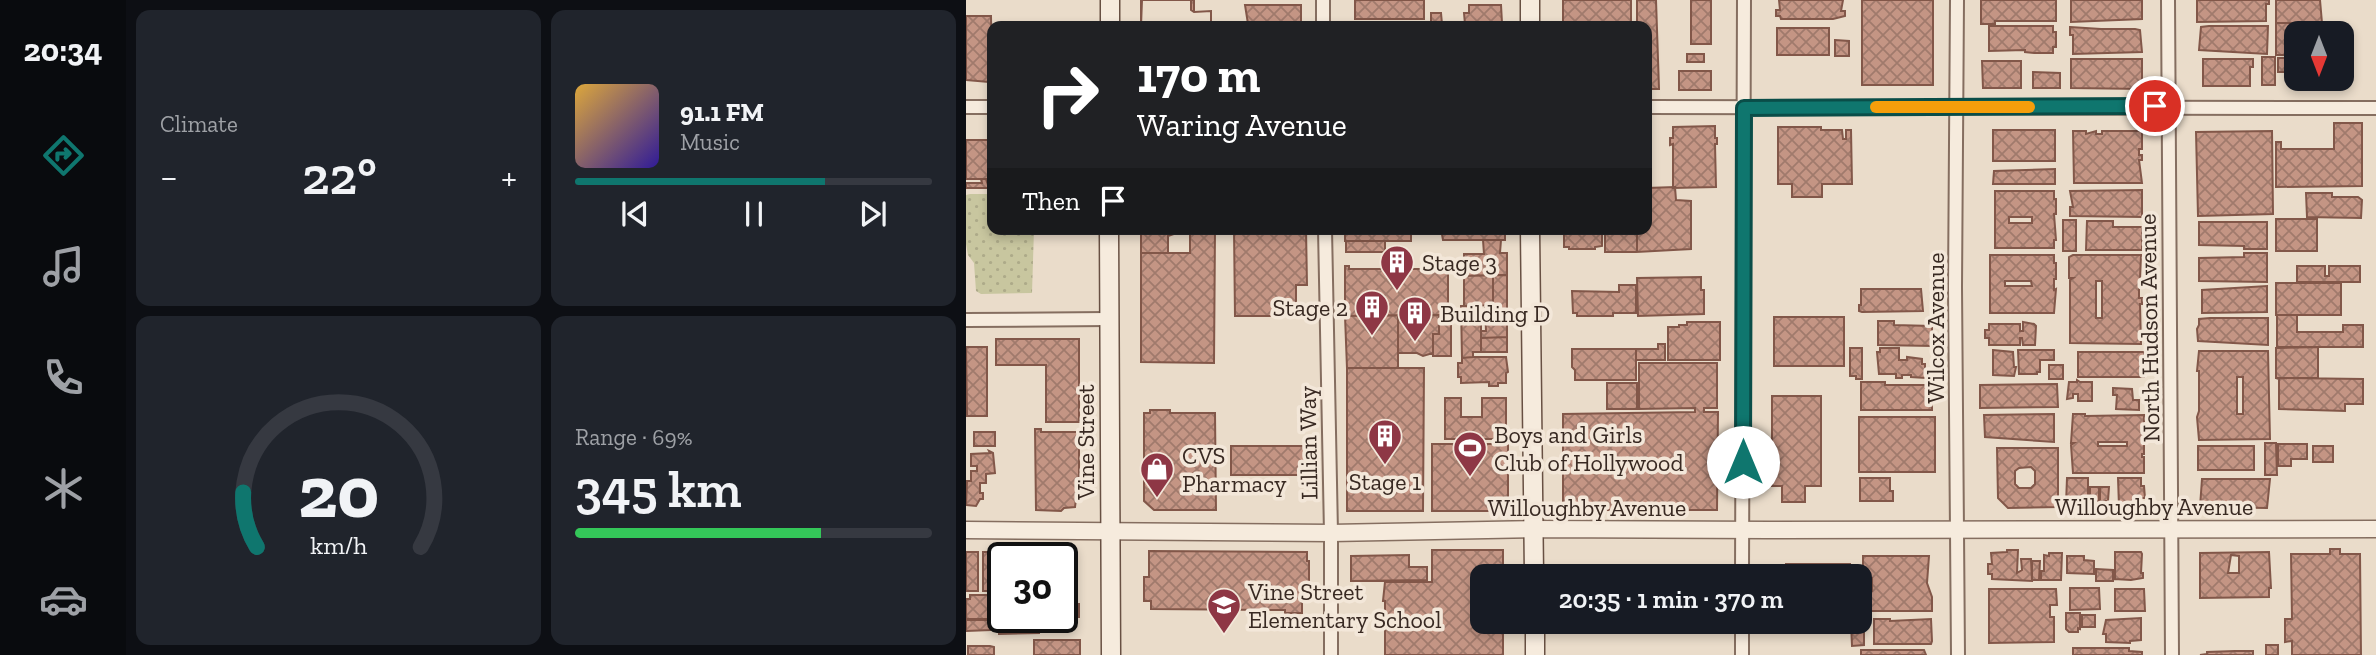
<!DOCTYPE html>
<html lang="en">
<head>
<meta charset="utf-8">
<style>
	body { margin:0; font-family:"Zilla Slab",serif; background:#20242c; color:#f1f3f6; height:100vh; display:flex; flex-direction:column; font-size:26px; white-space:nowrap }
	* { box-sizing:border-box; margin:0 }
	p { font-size:23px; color:#9ea1a6 }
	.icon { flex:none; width:38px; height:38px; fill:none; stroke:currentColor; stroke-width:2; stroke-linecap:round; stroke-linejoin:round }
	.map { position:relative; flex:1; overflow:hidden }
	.sheet { display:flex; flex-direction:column; gap:10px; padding:10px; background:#0d0f14; width:840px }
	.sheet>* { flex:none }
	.banner { position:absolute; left:21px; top:21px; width:665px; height:214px; border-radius:14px; box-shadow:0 4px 10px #0003; background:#202124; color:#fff; overflow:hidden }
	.needle { width:46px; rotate:180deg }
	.buttons { position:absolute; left:1318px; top:21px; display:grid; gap:14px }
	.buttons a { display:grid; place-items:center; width:70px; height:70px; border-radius:14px; background:#171b24; box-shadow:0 4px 10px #0003; font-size:35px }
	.speed { position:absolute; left:21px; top:542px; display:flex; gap:14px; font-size:35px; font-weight:700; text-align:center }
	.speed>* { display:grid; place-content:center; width:91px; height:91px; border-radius:50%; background:#171b24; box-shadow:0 4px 10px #0003; line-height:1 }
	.speed .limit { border:4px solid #111; border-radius:10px; background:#fff; color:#111 }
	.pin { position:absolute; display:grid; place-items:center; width:60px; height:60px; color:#fff; margin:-30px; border:4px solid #fff; border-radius:50%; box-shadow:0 2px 7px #0007 }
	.me { position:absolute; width:77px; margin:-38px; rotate:0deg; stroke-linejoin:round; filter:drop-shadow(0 0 5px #0008) }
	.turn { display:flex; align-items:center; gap:24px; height:147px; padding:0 35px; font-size:32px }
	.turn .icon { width:91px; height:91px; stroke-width:2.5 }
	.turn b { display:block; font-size:49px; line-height:60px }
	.then { display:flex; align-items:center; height:66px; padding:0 35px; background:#0003; gap:14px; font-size:26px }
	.big { font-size:52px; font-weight:600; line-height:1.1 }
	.sheet .widget { flex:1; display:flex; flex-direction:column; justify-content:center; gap:10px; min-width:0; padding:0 24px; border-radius:14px; background:#20242c }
	.sheet .dial { align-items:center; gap:0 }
	.dial svg { height:182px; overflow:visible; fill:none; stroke:#363941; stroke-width:7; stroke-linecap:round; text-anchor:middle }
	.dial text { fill:#f1f3f6; stroke:none }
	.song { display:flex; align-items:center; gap:21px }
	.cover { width:84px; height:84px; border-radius:10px; background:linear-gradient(135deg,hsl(40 70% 55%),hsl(250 70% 35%)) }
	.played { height:7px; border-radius:4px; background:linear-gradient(90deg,#0f766e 70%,#363941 70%) }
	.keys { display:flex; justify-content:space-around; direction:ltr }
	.heat { display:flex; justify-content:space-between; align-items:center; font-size:38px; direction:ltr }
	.charge { height:10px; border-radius:5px; background:linear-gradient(90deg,#34c759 69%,#363941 0) }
	.sheet .tiles { flex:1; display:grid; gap:10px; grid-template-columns:repeat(2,1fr) }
	.trip { position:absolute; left:504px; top:564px; width:402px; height:70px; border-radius:14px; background:#171b24; box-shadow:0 4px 10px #0003; font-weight:600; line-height:70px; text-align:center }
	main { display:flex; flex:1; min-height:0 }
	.tab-bar { display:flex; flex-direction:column; width:126px; justify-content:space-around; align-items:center; background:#090b0e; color:#9ea1a6 }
	.tab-bar .icon { width:49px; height:49px }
	.tab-bar .on { color:#0f766e }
	.tab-bar b { font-size:32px; color:#f1f3f6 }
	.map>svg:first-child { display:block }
	.grass { fill:url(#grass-dots) }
	.building { fill:url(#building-cross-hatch); stroke:#825749; stroke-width:2; fill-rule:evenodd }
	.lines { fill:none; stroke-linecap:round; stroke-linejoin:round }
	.minor-casing { stroke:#856e60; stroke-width:16 }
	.tertiary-casing { stroke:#856e60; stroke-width:19 }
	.secondary-casing { stroke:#685043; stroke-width:21 }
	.minor { stroke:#f6ebdd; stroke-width:12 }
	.tertiary { stroke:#f6ebdd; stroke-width:16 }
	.secondary { stroke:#f6ebdd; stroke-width:18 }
	.route-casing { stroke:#0a4d48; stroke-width:18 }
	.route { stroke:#0f766e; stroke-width:12 }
	.slow { stroke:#f59e0b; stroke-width:12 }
	.labels { text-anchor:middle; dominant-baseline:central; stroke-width:7; stroke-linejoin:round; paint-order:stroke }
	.poi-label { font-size:24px; fill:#382922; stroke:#f3e7d9; text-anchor:start }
	.street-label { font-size:24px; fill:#382922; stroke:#f3e7d9 }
</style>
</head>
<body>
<main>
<nav class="tab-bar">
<b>20:34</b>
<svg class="icon on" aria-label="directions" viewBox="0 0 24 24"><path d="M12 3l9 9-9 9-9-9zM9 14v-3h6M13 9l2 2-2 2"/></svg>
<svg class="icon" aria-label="music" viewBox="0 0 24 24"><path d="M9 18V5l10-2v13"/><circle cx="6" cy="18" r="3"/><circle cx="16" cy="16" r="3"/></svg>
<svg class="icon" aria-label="phone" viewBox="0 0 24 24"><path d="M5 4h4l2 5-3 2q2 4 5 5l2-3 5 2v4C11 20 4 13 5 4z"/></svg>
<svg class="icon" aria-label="climate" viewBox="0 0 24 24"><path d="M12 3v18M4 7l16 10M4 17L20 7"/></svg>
<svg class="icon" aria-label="car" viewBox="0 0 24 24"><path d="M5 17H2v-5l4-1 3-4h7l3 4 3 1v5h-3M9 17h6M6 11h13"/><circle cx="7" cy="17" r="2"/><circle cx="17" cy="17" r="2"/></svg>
</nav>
<section class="sheet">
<div class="tiles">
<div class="widget"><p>Climate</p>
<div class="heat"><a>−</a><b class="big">22°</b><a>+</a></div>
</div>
<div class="widget">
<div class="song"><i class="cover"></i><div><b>91.1 FM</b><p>Music</p></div></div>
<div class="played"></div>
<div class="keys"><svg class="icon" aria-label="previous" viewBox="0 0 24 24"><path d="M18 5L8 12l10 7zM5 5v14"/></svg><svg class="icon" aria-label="pause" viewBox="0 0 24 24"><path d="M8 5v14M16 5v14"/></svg><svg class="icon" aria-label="next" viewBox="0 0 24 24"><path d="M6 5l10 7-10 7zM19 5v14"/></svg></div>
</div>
<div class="widget dial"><svg viewBox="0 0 100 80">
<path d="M14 69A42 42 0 1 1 86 69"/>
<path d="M14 69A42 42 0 0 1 8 45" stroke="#0f766e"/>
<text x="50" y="56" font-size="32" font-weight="700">20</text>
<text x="50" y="72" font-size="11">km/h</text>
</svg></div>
<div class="widget"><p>Range · 69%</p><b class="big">345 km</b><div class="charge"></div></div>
</div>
</section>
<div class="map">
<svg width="1410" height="655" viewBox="0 0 1410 655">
	<defs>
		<pattern id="grass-dots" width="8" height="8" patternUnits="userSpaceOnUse" patternTransform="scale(1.75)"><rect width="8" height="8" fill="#c8c69f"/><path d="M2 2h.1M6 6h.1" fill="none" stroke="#adaa89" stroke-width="1.8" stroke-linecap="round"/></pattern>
		<pattern id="building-cross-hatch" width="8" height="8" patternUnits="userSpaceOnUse" patternTransform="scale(1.75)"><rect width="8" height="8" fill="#c49584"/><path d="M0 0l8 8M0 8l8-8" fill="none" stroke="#a07a6c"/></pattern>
	</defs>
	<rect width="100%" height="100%" fill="#eadcca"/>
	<!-- grass -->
	<path class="grass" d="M4 194H26V229H68L66 293 15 294 10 291 8 263 2 255 0 244V195Z"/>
	<!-- building -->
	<path class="building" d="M175 0H225V10L228 12 245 11V26H175Z
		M176 0H228V12L245 11V26H175Z
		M389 0H458V19H389Z
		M597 0H665V26H597Z
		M671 0H690L693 89H681V26H671Z
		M725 0H745V44H725Z
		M813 0H877L875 11H879V16L867 19H815L814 16H810V10H814Z
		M896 0H967V85H896Z
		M1015 0H1090V21H1029V24H1015Z
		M1105 0H1176V19L1105 22Z
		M1231 0H1303V4H1300V21L1231 22Z
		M1310 0H1354L1356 23H1310Z
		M279 5H335V24L293 26V24H282Z
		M503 5H535L536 23 499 24 498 13H503Z
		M465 13H475L476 24H465Z
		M0 16H25L26 80 23 82 0 80Z
		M1310 23H1356V32H1381L1382 55H1376V33H1330V55H1310Z
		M1023 26H1087V32H1090V47H1087V53H1068L1059 52V50L1023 51Z
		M1243 26H1302L1301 54 1233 50 1235 27Z
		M1104 27 1135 29H1169L1174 30 1176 52 1107 54V35H1104Z
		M811 28H863V55H811Z
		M869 40 883 41V56H869Z
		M721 54H738V62H721Z
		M1296 57H1309V85H1296Z
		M1312 58H1330V72H1312Z
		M1105 59H1176V89L1105 88Z
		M1237 59H1287V67H1284V86H1237Z
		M1016 61H1055V88H1017Z
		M713 71H745V90H713Z
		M1067 72 1094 73V88H1067Z
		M1368 123H1396V186L1310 187V142H1315V149H1368Z
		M749 126V138H751V144H749L750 187 707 188V144L704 145V138H707V127Z
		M812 127H855V130H876L877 139H880V130H885L886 184H856V197H826V184H812Z
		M1027 130H1089V161H1027Z
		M1107 131H1120V134L1130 131V134H1136V131H1176V149H1173V155H1176V160H1173L1176 183H1108Z
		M1306 131 1307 214 1232 216 1230 132Z
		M0 140H26V179H0Z
		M1089 169V184H1027L1028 171Z
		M15 179H20L23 188H0V183H16Z
		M709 187 710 200 725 201V249L671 252V229H681V188Z
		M1176 190V217L1104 216V207H1107L1104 191Z
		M1029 191H1088V199H1090V214H1088L1090 240H1088V248H1029ZM1043 217H1066V223H1043Z
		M1340 193H1366V197H1392L1396 200 1395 218 1341 217Z
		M1310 219H1351V251H1310Z
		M1097 220H1110V251H1097Z
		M1121 221H1147V227H1176V250H1120Z
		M1233 222H1301V249H1278V246L1233 245Z
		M175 229H234V232H224L222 229 202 236V253H175Z
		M234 229H249L248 363 175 362V253H224V232H234Z
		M268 229H340L341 285H330V316H269Z
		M379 229H445V241H379Z
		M475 229H539V240H477Z
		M598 229H636V246L629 247V249H603V247H598Z
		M639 229H671V252H639Z
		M517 240H535L534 253H541V275L498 276V254H518Z
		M380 241H419V252H380Z
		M1278 253H1301V282L1233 281V258L1278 257Z
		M1024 255H1088V263H1090V279H1088V290L1090 289 1088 313H1024ZM1039 281H1065L1066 286H1039Z
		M1107 255H1175L1174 279H1176V286L1173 288V298H1176V304H1174L1175 344 1104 343V280L1107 278H1103V257ZM1130 281H1136V318H1130Z
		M416 265H445V269H482V315L379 316V266H383V269H416Z
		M1331 266H1359V276H1363V266H1394V282H1331Z
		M527 275H541V337L515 338V331H520L519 305H527Z
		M527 275V305L498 306V276Z
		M735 277V290H738V314L672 316 671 278Z
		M1310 283H1375V315H1310Z
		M653 285H670V313H647V316H611V313H607L606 291 653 292Z
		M1301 286V312L1236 313V290Z
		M895 289H955L957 311 896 312 893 311V305H895Z
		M495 306H515V352H507V357L496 358Z
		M432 315H473V334H467V353L457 356 451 353H432Z
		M432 315V368H381L379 316Z
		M473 315H485V356H467V334H473Z
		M1311 315H1331V332H1377V325H1397V347H1311Z
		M808 317H878V366H808Z
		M1244 318H1302V345L1232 341 1231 329 1233 325V319Z
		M912 321H928V325L966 326V346L912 345Z
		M721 322H754V360H702V327H713V325H721Z
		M1057 322 1068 324 1070 326 1069 345H1057L1056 338H1054V345H1023V338H1019V330H1023V324H1054V331H1057Z
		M541 337V352H515V338Z
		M30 339H113V422H80V365H30Z
		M692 344H699V360H670V349H692Z
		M0 347H21V416H1Z
		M1352 347V378H1310V348Z
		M884 348H896V379H890V376H884Z
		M914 348H933V360H941V357L956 359V364H959V378L945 377V375H936V378H930V374H913L911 352H914Z
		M606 349H670V380H609V370L606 367Z
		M1027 350 1047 352 1048 367H1050L1048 376 1027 375Z
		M1052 350H1088V360H1074V372H1071V374H1053Z
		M1233 351H1302L1304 439 1233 440 1231 417 1233 411V371H1231ZM1271 377H1277V414H1271Z
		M1112 352H1178V377H1112Z
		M507 357H540L542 372 540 373V383H532V386H523V382L495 383V377H492V363H496V358Z
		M673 363H751V408H738V412H752L751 510H630V514H597V414L729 412V408L673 409Z
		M1083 365H1097V379H1083Z
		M381 368H458L457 511H381Z
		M1310 378 1397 379V404H1379V411L1313 409V379Z
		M1111 380 1114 382H1126V401H1112V394H1107V398L1101 399 1103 382H1111Z
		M895 382H919V385H966V410H895Z
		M641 383H671V409H641Z
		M1091 384 1092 407 1014 408V385Z
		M1147 388 1166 389 1167 400H1173V410L1150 409 1151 395H1147Z
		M806 396H855V486H839V502H816V486H806Z
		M479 398H495V417H516V398H540V439H479Z
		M184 410H204V413H249L250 510H188L178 501V413H184Z
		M1088 414V442L1019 437 1018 415Z
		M1107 414H1119V416L1178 415V430L1176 432H1178V454H1176V457H1178V473H1107L1105 445 1108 443H1105ZM1132 442H1161V446H1132Z
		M893 417H969V472H893Z
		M69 429H75V432H113V498L110 499 109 507 98 508 95 511 70 510Z
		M8 432H29V446H8Z
		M1299 443H1310L1311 475H1299Z
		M466 444H542V511H466Z
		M1312 444H1341V459H1325V466H1312Z
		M265 446H340V475H265Z
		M1232 446H1288V470H1232Z
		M1347 446H1367V462H1347Z
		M1031 448H1092V507L1042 508 1032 498ZM1065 467 1069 471V484L1065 488H1053L1049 484V471L1053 468Z
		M23 451 27 453 29 473 20 474V483H14V493H17V499H14L10 506 0 505 1 481H5V471H11V466H5V454L24 453Z
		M894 478H924V491H927V501H894Z
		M1101 478H1122V504H1116L1115 507H1107V504H1100Z
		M1152 478H1175V486H1178L1179 498H1175V506H1153Z
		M1236 479H1304L1301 508 1234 507Z
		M1124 487H1133V501L1124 502Z
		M1134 487H1143L1142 501H1134Z
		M1364 549H1374V554H1394L1395 655H1326V641L1319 642V619H1326L1325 554H1364Z
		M466 550H537V576H516V621H537V655H419V601H417L419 582H466Z
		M1041 550H1052L1051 573 1056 570 1055 559H1065L1066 581 1026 579V574H1022V564H1026L1025 553 1041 552Z
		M183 551 341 552V561H343V601H336V613H319V610L185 609V601H178V577H183Z
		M0 552H12V591H0Z
		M17 552H28L29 591H17Z
		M1149 552H1175L1176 554 1175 573H1177V578L1165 580 1149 579Z
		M1303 552 1305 588H1303V597L1234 598V553ZM1265 555 1273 556V573H1262Z
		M43 553H72V558H43Z
		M1083 553H1096L1095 580H1075V571H1078V555L1083 556Z
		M443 555V567H461V580L385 581V556Z
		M897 556H963L961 583 966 597V611H895V591H906V578H897Z
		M1101 556H1118V560L1128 561V574L1101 573Z
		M1066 561H1074L1073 580H1066Z
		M820 564H884V576H820Z
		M1130 569 1147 570V581H1130Z
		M1104 588H1133L1134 609 1104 610Z
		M1023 589H1090L1091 605H1084V617H1088V642L1023 643Z
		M1149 589H1178L1179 611H1149Z
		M33 591H37V618H73V633L33 634Z
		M4 595H25V611H28V619H0V599H4Z
		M106 604H113V617H106Z
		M1100 613H1114V629L1112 628V632H1103L1100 629Z
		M894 614H898V645L886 646 885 621H894Z
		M1116 615H1129V627H1116Z
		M1175 618V640L1164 641V643L1140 642V634H1137L1140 620Z
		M908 619H924V621L965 619 966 641 965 644H908Z
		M0 620H23L24 630 0 631Z
		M68 640H114V655H68Z
		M1300 645H1312V655H1300Z
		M2 646H24L28 647V655H2Z
		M1107 648H1163V651L1176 652V655H1107Z
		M895 650H958L960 655H895Z
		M1269 651H1287V655H1234L1241 654V652Z"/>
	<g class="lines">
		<!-- minor casing -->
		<g class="minor-casing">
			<path id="minor" d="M991 0 989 287 992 655
				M1202 0 1206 655
				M357 26V0
				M0 107H26
				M681 107 1410 108
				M359 229 365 533V655
				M0 320 143 319
				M776 576 778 0
				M776 621V655"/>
		</g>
		<!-- tertiary casing -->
		<g class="tertiary-casing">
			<path id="tertiary" d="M0 530 365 533 567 529 803 530 1410 529"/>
		</g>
		<!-- secondary casing -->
		<g class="secondary-casing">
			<path id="secondary" d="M144 26V0
				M564 26V0
				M143 229 145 655
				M564 229 568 576
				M569 621V655"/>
		</g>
		<!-- minor -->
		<use href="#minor" class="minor"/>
		<!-- tertiary -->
		<use href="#tertiary" class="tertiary"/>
		<!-- secondary -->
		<use href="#secondary" class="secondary"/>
	</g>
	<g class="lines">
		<!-- route casing -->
		<g class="route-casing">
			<path id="route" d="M777 462 778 108 1189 106"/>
		</g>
		<!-- route -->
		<use href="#route" class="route"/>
		<!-- slow -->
		<path class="slow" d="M910 107H1063"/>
	</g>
	<!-- icons -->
	<defs>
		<g id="building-pin" transform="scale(1.75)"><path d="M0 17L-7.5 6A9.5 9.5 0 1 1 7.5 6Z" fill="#8e3745" stroke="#f3e7d9"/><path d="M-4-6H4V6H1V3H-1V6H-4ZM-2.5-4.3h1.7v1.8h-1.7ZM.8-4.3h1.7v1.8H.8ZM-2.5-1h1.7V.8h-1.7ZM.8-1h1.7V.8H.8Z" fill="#fff"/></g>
		<g id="stadium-pin" transform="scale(1.75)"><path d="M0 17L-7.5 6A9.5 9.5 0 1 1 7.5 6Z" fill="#8e3745" stroke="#f3e7d9"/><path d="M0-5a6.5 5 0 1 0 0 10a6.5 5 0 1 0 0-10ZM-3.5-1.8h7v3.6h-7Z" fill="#fff"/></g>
		<g id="shop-pin" transform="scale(1.75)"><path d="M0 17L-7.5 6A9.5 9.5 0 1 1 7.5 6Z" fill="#8e3745" stroke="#f3e7d9"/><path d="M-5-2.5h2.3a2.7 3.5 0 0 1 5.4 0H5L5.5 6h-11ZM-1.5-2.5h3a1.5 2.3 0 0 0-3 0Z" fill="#fff"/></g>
		<g id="school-pin" transform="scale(1.75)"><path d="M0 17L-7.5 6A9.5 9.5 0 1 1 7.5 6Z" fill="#8e3745" stroke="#f3e7d9"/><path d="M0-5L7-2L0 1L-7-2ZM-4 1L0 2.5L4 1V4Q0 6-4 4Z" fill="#fff"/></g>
	</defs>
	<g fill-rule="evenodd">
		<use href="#building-pin" x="431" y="262"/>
		<use href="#building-pin" x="406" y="307"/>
		<use href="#building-pin" x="449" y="313"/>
		<use href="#building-pin" x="419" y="436"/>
		<use href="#stadium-pin" x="504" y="448"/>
		<use href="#shop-pin" x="191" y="469"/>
		<use href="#school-pin" x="258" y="605"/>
	</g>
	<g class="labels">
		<!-- poi labels -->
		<g class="poi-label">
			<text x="456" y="262">Stage 3</text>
			<text x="382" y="307" text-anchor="end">Stage 2</text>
			<text x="474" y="313">Building D</text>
			<text x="528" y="434">Boys and Girls<tspan x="528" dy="28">Club of Hollywood</tspan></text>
			<text x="216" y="455">CVS<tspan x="216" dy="28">Pharmacy</tspan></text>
			<text x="419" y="481" text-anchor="middle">Stage 1</text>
			<text x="282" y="591">Vine Street<tspan x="282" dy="28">Elementary School</tspan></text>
		</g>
		<!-- street labels -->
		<g class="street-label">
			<text transform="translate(969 328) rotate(-90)">Wilcox Avenue</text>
			<text transform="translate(1183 328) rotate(-91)">North Hudson Avenue</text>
			<text transform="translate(119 442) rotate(-90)">Vine Street</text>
			<text transform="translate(342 443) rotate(-91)">Lillian Way</text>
			<text x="1188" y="506">Willoughby Avenue</text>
			<text x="621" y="507">Willoughby Avenue</text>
		</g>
	</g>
</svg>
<div class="buttons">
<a><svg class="needle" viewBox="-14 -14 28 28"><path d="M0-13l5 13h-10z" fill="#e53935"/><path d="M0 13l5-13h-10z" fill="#9ea1a6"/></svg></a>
</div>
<div class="speed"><div class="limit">30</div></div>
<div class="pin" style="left:1189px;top:106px;background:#d93025"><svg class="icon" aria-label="arrive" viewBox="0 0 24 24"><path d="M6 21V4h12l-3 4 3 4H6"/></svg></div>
<svg class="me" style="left:777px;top:462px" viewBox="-20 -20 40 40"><circle r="19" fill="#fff"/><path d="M0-13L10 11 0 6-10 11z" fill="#0f766e"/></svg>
<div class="trip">20:35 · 1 min · 370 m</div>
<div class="banner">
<div class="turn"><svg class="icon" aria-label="right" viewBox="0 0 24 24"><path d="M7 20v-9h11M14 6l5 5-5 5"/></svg><div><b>170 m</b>Waring Avenue</div></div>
<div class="then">Then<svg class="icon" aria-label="arrive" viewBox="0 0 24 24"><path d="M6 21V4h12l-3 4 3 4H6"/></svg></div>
</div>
</div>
</main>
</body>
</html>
